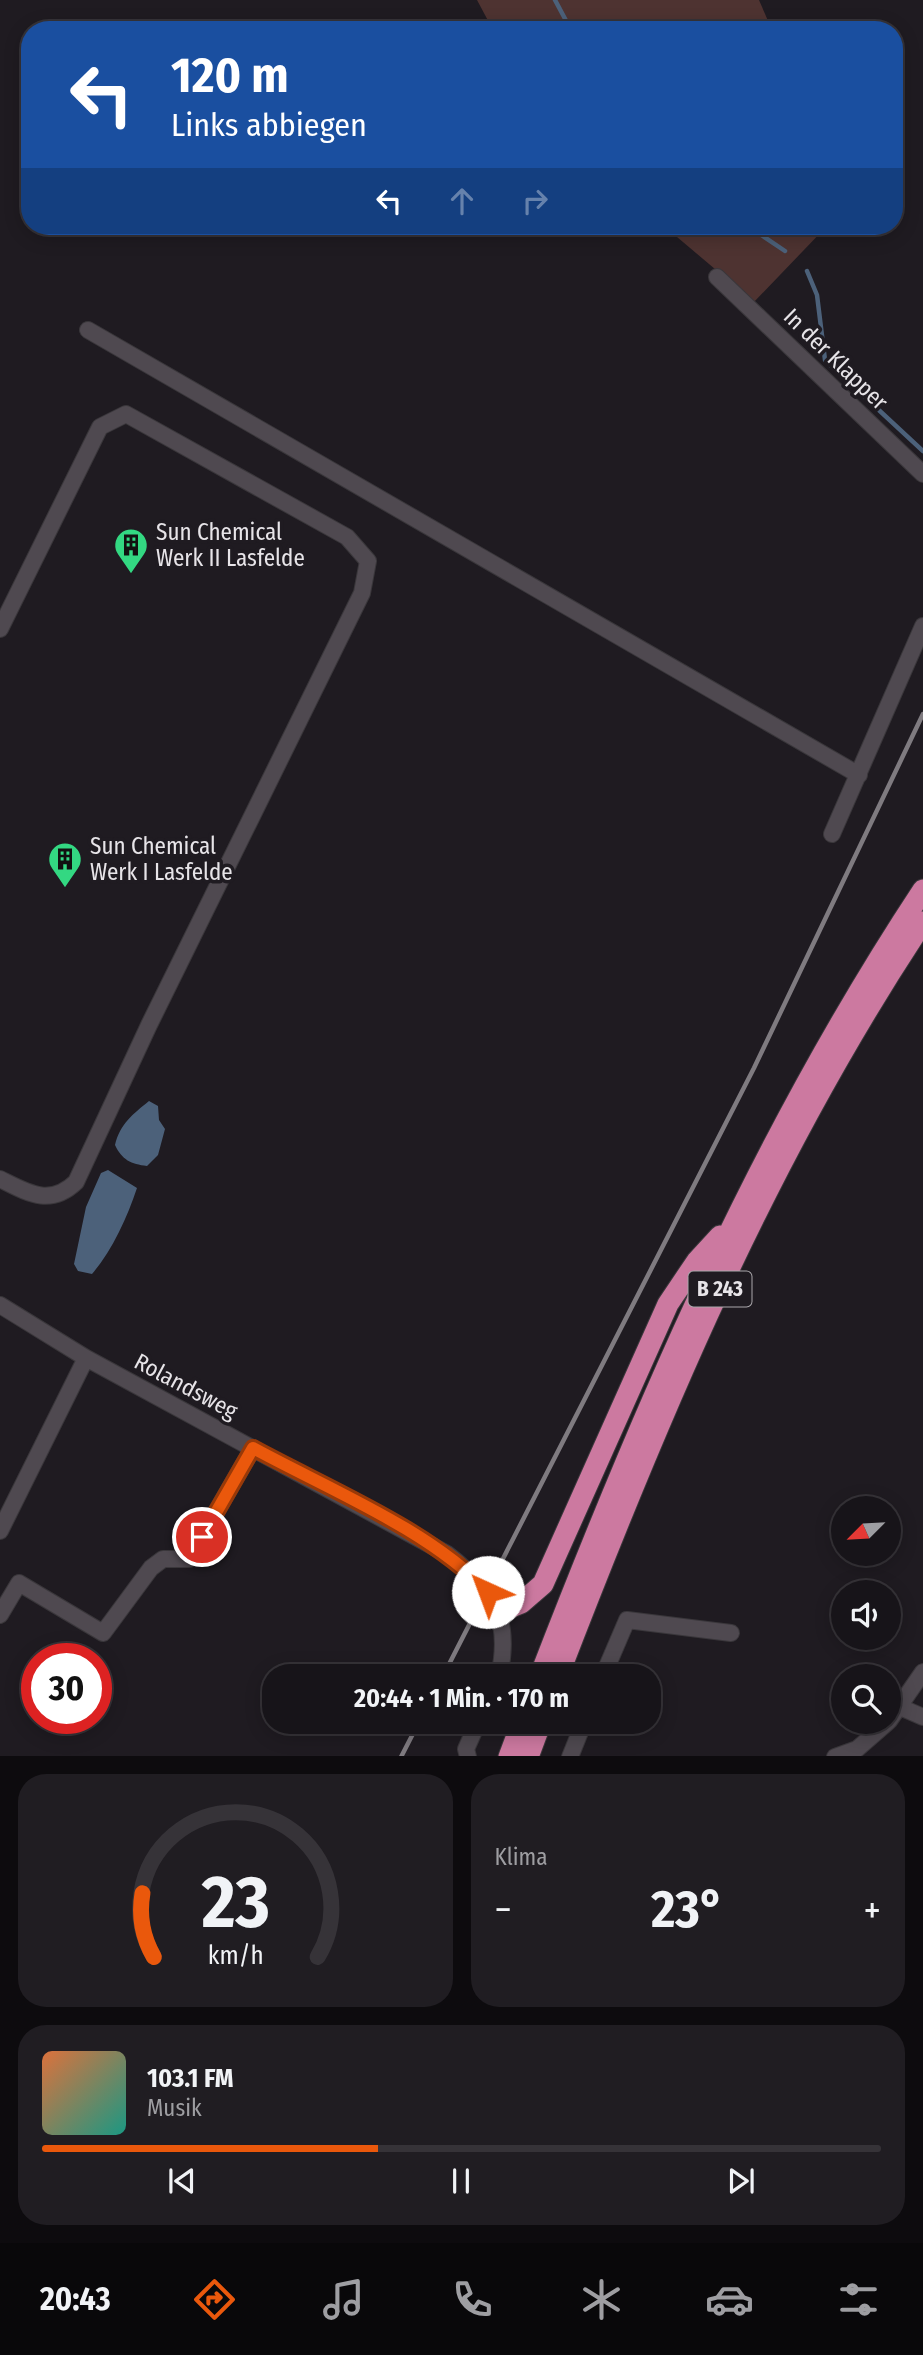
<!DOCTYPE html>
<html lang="de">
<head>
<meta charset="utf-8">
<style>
	body { margin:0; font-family:"Fira Sans Condensed",sans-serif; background:#201d22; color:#f1f3f6; height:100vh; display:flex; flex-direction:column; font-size:26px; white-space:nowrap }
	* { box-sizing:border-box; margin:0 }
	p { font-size:23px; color:#9e9ea2 }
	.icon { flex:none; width:38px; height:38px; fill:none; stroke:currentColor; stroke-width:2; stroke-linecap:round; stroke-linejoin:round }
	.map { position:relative; height:1756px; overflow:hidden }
	.drawer { display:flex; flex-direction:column; gap:18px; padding:18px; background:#0d0b0e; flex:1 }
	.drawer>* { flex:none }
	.hud { position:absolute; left:21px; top:21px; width:882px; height:214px; border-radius:28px; box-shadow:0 4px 18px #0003,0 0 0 2px #363338; background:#1a4fa0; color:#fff; overflow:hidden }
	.needle { width:46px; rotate:246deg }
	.controls { position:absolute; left:831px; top:1496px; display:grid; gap:14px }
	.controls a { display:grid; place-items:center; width:70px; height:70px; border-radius:50%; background:#171419; box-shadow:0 4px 18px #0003,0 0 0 2px #363338; font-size:35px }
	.speed { position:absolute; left:21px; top:1643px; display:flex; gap:14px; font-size:35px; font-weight:700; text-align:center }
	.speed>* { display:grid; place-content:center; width:91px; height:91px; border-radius:50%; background:#171419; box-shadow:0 4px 18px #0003,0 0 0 2px #363338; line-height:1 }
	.speed .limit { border:10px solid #d22; background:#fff; color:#111 }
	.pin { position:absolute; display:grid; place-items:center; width:60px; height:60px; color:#fff; margin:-30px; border:4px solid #fff; border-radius:50%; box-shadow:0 2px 7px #0007 }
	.me { position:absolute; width:77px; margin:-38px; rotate:317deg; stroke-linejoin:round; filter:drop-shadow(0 0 5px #0008) }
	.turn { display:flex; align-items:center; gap:24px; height:147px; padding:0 35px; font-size:32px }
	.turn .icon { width:91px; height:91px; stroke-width:2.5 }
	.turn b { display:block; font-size:49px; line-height:60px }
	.lanes { display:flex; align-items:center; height:66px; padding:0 35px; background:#0003; justify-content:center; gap:35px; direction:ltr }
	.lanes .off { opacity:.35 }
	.big { font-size:52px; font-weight:700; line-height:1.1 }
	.drawer .card { flex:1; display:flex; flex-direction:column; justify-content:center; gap:10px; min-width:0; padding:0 24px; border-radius:28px; background:#201d22 }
	.drawer .dial { align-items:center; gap:0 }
	.dial svg { height:182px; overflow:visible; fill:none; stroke:#363338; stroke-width:7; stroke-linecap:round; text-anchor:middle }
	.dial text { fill:#f1f3f6; stroke:none }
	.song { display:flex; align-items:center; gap:21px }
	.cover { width:84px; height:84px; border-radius:10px; background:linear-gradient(135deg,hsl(20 70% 55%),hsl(170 70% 35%)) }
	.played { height:7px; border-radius:4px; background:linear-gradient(90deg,#ea580c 40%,#363338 40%) }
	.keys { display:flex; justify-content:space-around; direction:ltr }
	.heat { display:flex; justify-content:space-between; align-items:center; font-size:38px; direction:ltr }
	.drawer .tiles { flex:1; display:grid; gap:18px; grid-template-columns:1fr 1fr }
	.card:last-child { grid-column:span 2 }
	.trip { position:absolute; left:262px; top:1664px; width:399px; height:70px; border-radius:28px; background:#171419; box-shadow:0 4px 18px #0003,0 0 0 2px #363338; font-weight:700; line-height:70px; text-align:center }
	.tabs { display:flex; height:112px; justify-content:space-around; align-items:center; background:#09080a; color:#9e9ea2 }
	.tabs .icon { width:49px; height:49px }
	.tabs .active { color:#ea580c }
	.tabs b { font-size:32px; color:#f1f3f6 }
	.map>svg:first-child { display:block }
	.green { fill:#4e3331 }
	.water { fill:#4c617a }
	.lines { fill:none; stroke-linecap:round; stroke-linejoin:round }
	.stream { stroke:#4c617a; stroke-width:4.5 }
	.minor-casing { stroke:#3a373b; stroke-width:18 }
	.highway-casing { stroke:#3a373b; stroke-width:23 }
	.minor { stroke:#4f4950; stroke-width:16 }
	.highway { stroke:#cc79a0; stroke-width:21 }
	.rail { stroke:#7f7b80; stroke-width:4.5 }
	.route-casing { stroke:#983908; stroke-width:18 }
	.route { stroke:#ea580c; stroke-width:12 }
	.labels { text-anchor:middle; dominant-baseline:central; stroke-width:7; stroke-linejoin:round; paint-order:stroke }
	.shield { fill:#1f1b21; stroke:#aba8ac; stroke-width:2 }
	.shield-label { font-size:21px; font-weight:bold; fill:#e7e4e8 }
	.street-label { font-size:23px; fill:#e7e4e8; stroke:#1f1b21 }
	.poi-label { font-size:23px; fill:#e7e4e8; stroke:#1f1b21; text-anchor:start }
</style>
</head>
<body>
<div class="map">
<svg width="923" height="1757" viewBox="0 0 923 1757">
	<rect width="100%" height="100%" fill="#1f1b21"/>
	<!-- green -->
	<path class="green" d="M477 0H759L772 30H493Z
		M196 226H295V229L197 235Z
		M664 226H827L754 302Z"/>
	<!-- water -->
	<path class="water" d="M149 1101 158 1106 159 1120 165 1129 158 1155 147 1166C131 1164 122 1160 115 1145 120 1124 133 1114 149 1101Z
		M108 1170 137 1188C127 1218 112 1251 92 1274L78 1271 74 1264 86 1207 101 1173Z"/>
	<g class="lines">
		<!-- stream -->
		<path class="stream" d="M555 0 571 30
			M748 226 785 251
			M807 271 817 295 825 360 923 451"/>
		<!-- minor casing -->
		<g class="minor-casing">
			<path id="minor" d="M717 277 923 474
				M88 330 859 775
				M0 629 100 427 126 414 347 537 368 561 362 593 149 1025 76 1182C50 1207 28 1193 0 1179
				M832 834 923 626
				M0 1305 86 1358 447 1554C493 1589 512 1618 499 1676
				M0 1531 86 1358
				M0 1615 19 1583 103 1633 151 1568 163 1559H189L253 1448
				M603 1676 627 1620 731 1633
				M900 1707 923 1717
				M889 1721 923 1672
				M468 1757 466 1749 478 1722
				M570 1757 584 1722
				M835 1757 857 1749 888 1722"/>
		</g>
		<!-- highway casing -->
		<g class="highway-casing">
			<path id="highway" d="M499 1612 521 1603 543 1584 668 1304 697 1261 720 1236
				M540 1676C645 1404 761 1135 923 890
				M558 1676C658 1416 767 1156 923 922
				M509 1757 522 1722
				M528 1757 541 1722"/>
		</g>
		<!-- minor -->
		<use href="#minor" class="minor"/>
		<!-- highway -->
		<use href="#highway" class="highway"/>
		<!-- rail -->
		<path class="rail" d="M443 1676 754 1068 923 714
			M401 1757 419 1722"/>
	</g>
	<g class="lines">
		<!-- route casing -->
		<g class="route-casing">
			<path id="route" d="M202 1537 253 1448C328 1489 430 1530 488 1592"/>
		</g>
		<!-- route -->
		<use href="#route" class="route"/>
	</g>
	<!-- icons -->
	<defs>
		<g id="building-pin" transform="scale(1.75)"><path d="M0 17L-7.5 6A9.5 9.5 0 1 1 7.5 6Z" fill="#33d882" stroke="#1f1b21"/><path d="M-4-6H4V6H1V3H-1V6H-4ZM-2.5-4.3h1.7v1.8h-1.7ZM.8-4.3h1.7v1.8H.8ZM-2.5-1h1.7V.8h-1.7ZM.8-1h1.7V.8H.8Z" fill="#111"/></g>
	</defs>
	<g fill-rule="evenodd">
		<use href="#building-pin" x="131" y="545"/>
		<use href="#building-pin" x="65" y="859"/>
	</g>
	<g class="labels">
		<!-- shield labels -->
		<rect class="shield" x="688.5" y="1271.5" width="63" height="35" rx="5"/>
		<g class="shield-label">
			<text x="720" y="1289">B 243</text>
		</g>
		<!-- street labels -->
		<g class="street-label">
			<text transform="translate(836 359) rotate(44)">In der Klapper</text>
			<text transform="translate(186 1386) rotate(28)">Rolandsweg</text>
		</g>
		<!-- poi labels -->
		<g class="poi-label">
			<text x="156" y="532">Sun Chemical<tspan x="156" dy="26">Werk II Lasfelde</tspan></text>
			<text x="90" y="846">Sun Chemical<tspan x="90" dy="26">Werk I Lasfelde</tspan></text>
		</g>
	</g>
</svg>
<div class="controls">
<a><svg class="needle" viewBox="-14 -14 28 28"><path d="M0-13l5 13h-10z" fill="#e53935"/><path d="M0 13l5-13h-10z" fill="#9e9ea2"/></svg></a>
<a><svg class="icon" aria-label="sound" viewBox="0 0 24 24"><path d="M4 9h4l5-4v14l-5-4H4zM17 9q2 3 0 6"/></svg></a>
<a><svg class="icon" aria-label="search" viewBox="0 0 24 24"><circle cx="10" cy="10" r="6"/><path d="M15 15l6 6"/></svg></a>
</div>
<div class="speed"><div class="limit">30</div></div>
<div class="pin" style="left:202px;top:1537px;background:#d93025"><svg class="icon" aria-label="arrive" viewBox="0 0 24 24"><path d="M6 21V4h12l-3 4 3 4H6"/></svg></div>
<svg class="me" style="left:488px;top:1592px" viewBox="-20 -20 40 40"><circle r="19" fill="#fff"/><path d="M0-13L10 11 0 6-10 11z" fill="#ea580c"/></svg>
<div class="trip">20:44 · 1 Min. · 170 m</div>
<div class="hud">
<div class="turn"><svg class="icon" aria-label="left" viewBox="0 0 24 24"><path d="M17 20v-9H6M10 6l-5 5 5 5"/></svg><div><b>120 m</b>Links abbiegen</div></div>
<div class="lanes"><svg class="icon" aria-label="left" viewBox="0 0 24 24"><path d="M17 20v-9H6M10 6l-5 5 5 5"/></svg><svg class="icon off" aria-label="ahead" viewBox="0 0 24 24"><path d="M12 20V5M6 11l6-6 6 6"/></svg><svg class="icon off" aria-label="right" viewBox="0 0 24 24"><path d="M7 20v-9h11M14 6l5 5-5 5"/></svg></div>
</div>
</div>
<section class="drawer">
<div class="tiles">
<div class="card dial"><svg viewBox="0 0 100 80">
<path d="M14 69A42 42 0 1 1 86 69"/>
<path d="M14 69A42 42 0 0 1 9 41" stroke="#ea580c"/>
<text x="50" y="56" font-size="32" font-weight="700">23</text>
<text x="50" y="72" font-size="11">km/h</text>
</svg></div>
<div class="card"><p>Klima</p>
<div class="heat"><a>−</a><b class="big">23°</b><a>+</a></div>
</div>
<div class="card">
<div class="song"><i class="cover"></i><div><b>103.1 FM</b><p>Musik</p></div></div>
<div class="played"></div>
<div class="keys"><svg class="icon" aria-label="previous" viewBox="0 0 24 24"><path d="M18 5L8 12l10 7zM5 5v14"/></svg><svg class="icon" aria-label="pause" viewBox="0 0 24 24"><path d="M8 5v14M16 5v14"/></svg><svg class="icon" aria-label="next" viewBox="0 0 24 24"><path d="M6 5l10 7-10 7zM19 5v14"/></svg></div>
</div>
</div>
</section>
<nav class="tabs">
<b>20:43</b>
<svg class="icon active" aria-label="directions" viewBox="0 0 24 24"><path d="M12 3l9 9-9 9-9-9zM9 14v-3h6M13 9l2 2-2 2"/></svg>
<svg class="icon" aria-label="music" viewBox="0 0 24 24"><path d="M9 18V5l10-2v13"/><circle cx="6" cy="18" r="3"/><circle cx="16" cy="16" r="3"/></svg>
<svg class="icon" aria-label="phone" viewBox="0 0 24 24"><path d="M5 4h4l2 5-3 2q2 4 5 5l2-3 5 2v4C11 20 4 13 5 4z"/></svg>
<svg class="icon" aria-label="climate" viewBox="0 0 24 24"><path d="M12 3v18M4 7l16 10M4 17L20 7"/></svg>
<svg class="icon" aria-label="car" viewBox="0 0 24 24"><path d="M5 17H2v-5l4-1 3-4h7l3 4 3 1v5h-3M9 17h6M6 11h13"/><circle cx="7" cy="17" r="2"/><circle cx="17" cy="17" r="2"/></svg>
<svg class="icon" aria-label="filters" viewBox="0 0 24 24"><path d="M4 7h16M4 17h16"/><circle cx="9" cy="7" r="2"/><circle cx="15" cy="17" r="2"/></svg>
</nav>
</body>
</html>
